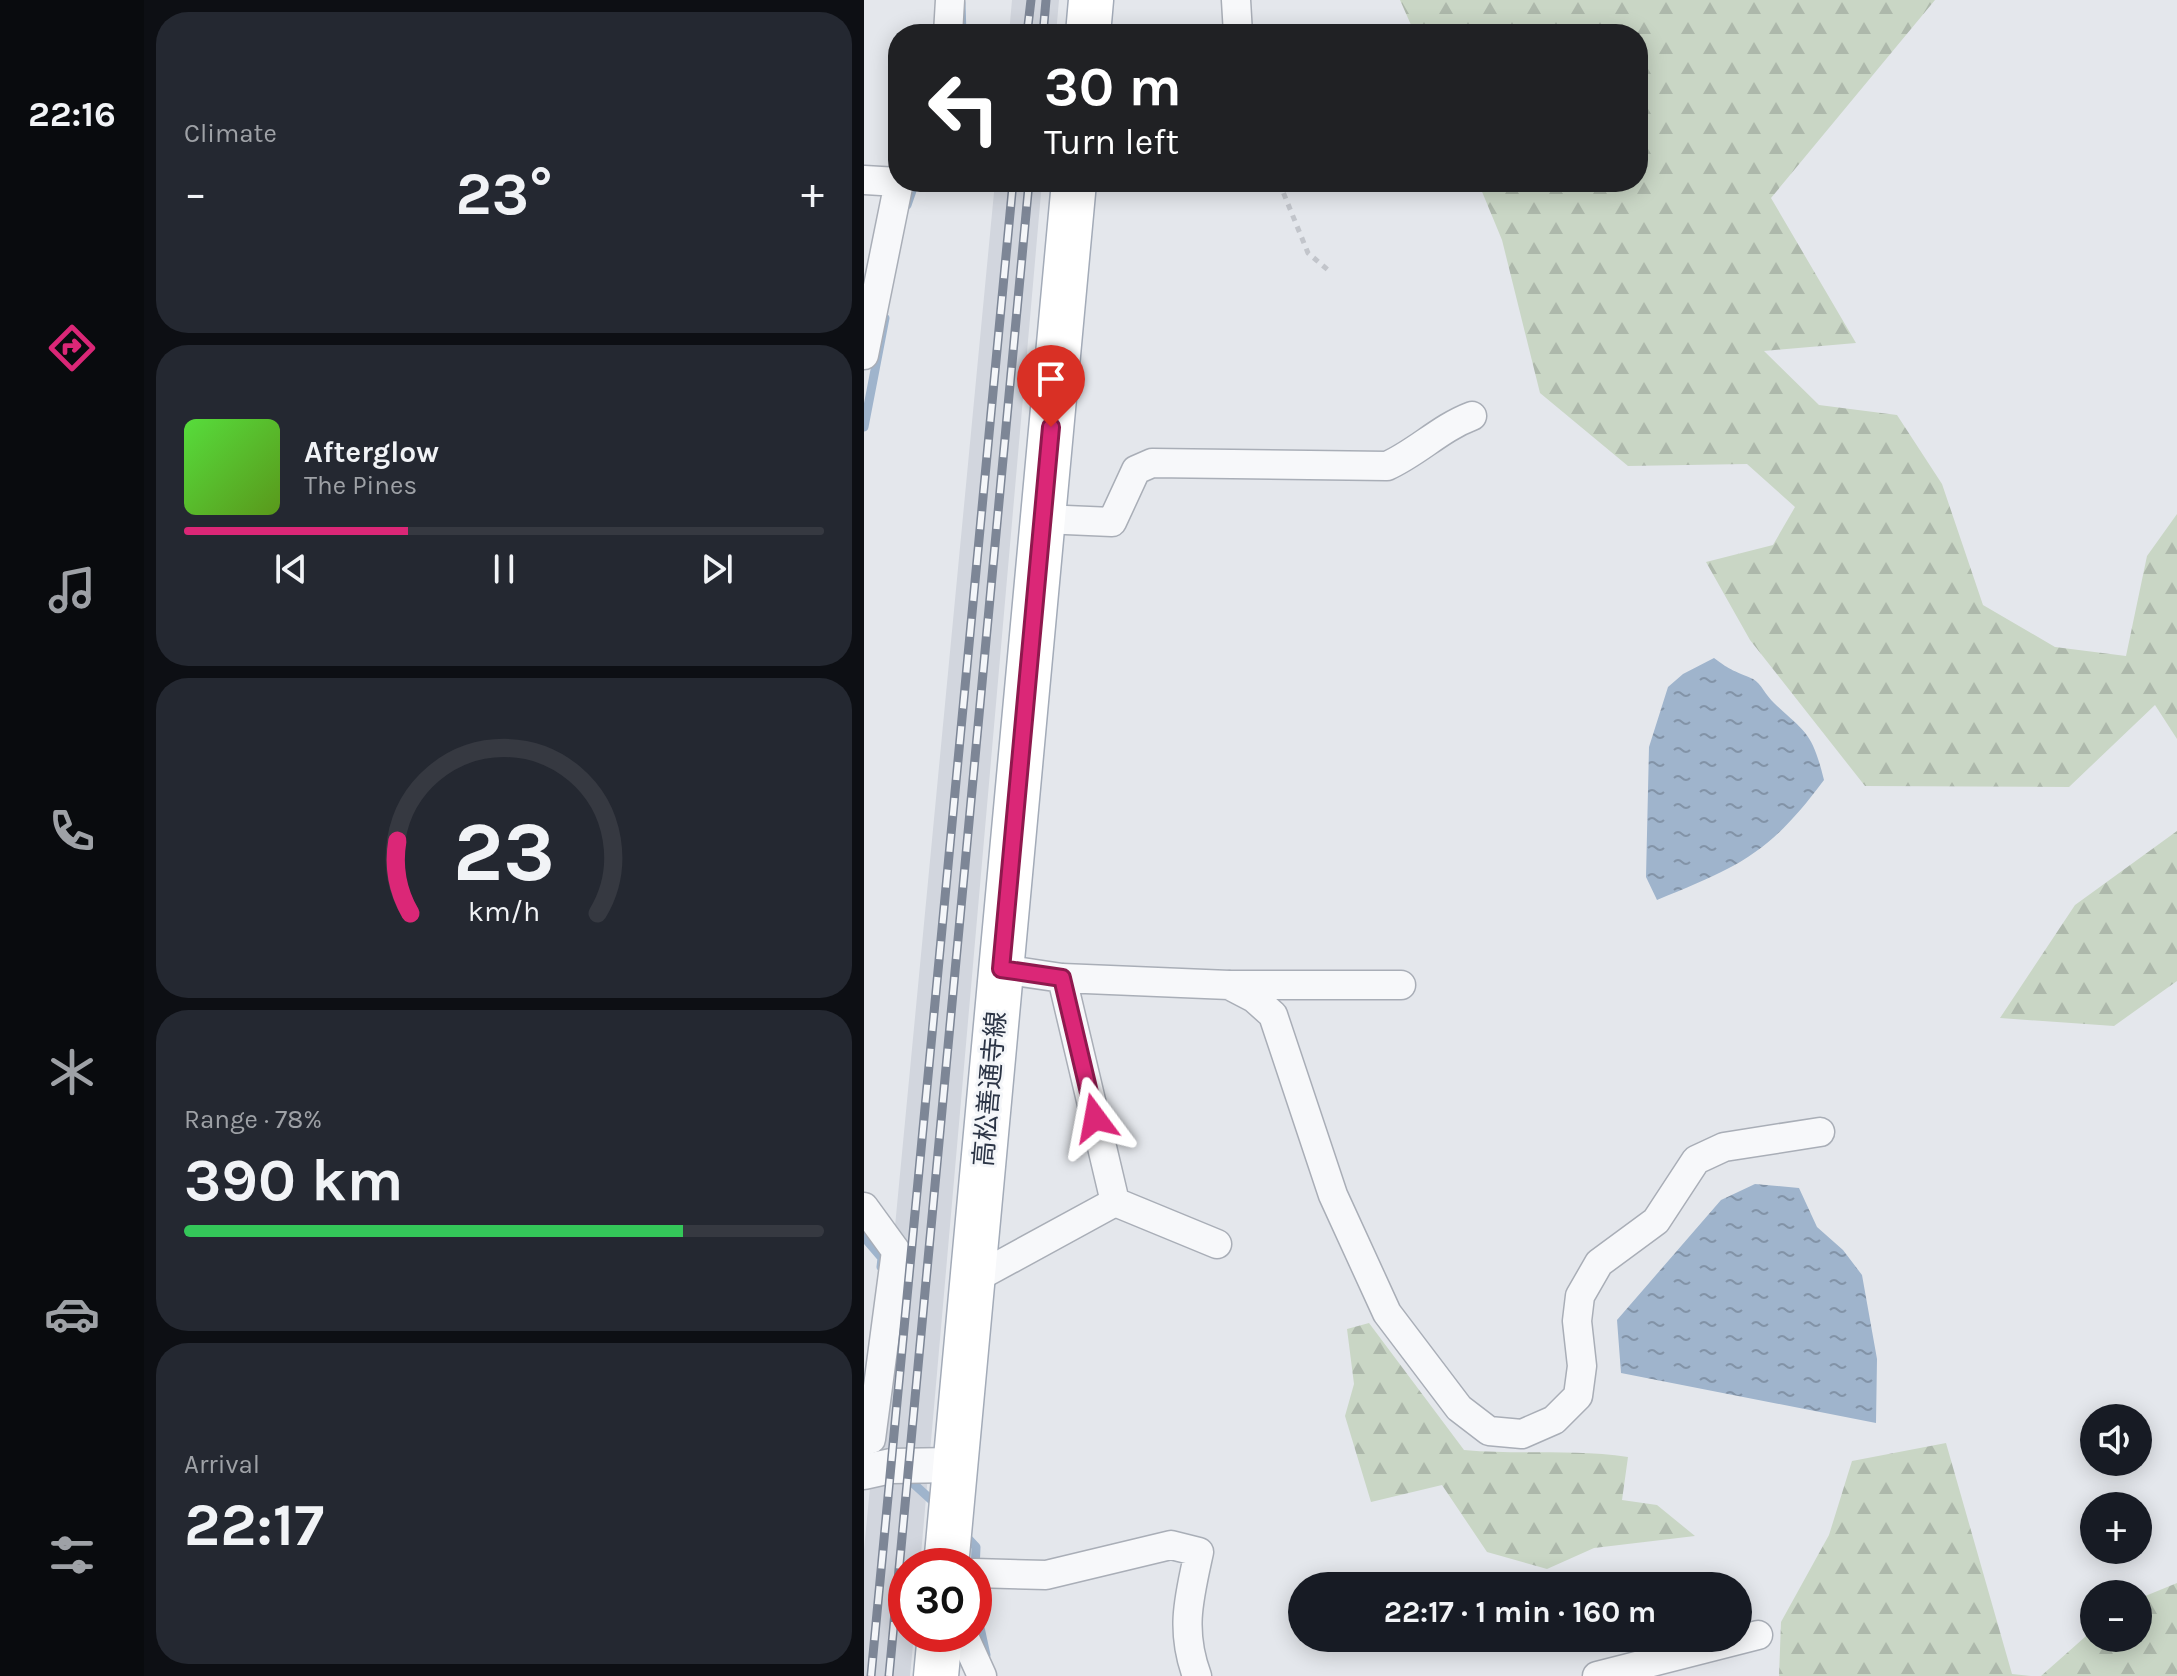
<!DOCTYPE html>
<html lang="en">
<head>
<meta charset="utf-8">
<style>
	body { margin:0; font-family:Karla,"Noto Sans JP",sans-serif; background:#242831; color:#f1f3f6; height:100vh; display:flex; flex-direction:column; font-size:30px; white-space:nowrap }
	* { box-sizing:border-box; margin:0 }
	p { font-size:26px; color:#9ea1a6 }
	.icon { flex:none; width:44px; height:44px; fill:none; stroke:currentColor; stroke-width:2; stroke-linecap:round; stroke-linejoin:round }
	.map { position:relative; flex:1; overflow:hidden }
	.details { display:flex; flex-direction:column; gap:12px; padding:12px; background:#0d0f14; width:720px }
	.details>* { flex:none }
	.top-card { position:absolute; left:24px; top:24px; width:760px; height:168px; border-radius:32px; box-shadow:0 4px 20px #0003; background:#202124; color:#fff; overflow:hidden }
	.buttons { position:absolute; left:1216px; top:1404px; display:grid; gap:16px }
	.buttons a { display:grid; place-items:center; width:72px; height:72px; border-radius:50%; background:#171b24; box-shadow:0 4px 20px #0003; font-size:40px }
	.speed { position:absolute; left:24px; top:1548px; display:flex; gap:16px; font-size:40px; font-weight:700; text-align:center }
	.speed>* { display:grid; place-content:center; width:104px; height:104px; border-radius:50%; background:#171b24; box-shadow:0 4px 20px #0003; line-height:1 }
	.speed .limit { border:12px solid #d22; background:#fff; color:#111 }
	.pin { position:absolute; display:grid; place-items:center; width:68px; height:68px; color:#fff; margin:-82px -34px; border-radius:50% 50% 50% 0; rotate:-45deg; box-shadow:0 0 8px #0007 }
	.pin .icon { rotate:45deg }
	.me { position:absolute; width:88px; margin:-44px; rotate:347deg; stroke-linejoin:round; filter:drop-shadow(0 0 6px #0008) }
	.turn { display:flex; align-items:center; gap:28px; height:168px; padding:0 24px; font-size:36px }
	.turn .icon { width:104px; height:104px; stroke-width:2.5 }
	.turn b { display:block; font-size:56px; line-height:68px }
	.big { font-size:60px; font-weight:700; line-height:1.1 }
	.details .card { flex:1; display:flex; flex-direction:column; justify-content:center; gap:12px; min-width:0; padding:0 28px; border-radius:32px; background:#242831 }
	.details .dial { align-items:center; gap:0 }
	.dial svg { height:208px; overflow:visible; fill:none; stroke:#363941; stroke-width:7; stroke-linecap:round; text-anchor:middle }
	.dial text { fill:#f1f3f6; stroke:none }
	.song { display:flex; align-items:center; gap:24px }
	.cover { width:96px; height:96px; border-radius:12px; background:linear-gradient(135deg,hsl(110 70% 55%),hsl(90 70% 35%)) }
	.played { height:8px; border-radius:4px; background:linear-gradient(90deg,#db2777 35%,#363941 35%) }
	.keys { display:flex; justify-content:space-around; direction:ltr }
	.heat { display:flex; justify-content:space-between; align-items:center; font-size:44px; direction:ltr }
	.charge { height:12px; border-radius:6px; background:linear-gradient(90deg,#34c759 78%,#363941 0) }
	.trip { position:absolute; left:424px; top:1572px; width:464px; height:80px; border-radius:40px; background:#171b24; box-shadow:0 4px 20px #0003; font-weight:700; line-height:80px; text-align:center }
	main { display:flex; flex:1; min-height:0 }
	.menu { display:flex; flex-direction:column; width:144px; justify-content:space-around; align-items:center; background:#090b0e; color:#9ea1a6 }
	.menu .icon { width:56px; height:56px }
	.menu .selected { color:#db2777 }
	.menu b { font-size:36px; color:#f1f3f6 }
	.map>svg:first-child { display:block }
	.built { fill:#d2d6de }
	.forest { fill:url(#forest-firs) }
	.water { fill:url(#water-ripples) }
	.lines { fill:none; stroke-linecap:round; stroke-linejoin:round }
	.stream { stroke:#9fb4cc; stroke-width:9 }
	.minor-casing { stroke:#a9aeb7; stroke-width:31 }
	.tertiary-casing { stroke:#a9aeb7; stroke-width:37 }
	.primary-casing { stroke:#a3abb8; stroke-width:47 }
	.path { stroke:#c2c5cb; stroke-width:5; stroke-dasharray:6 6; stroke-linecap:butt }
	.minor { stroke:#f7f8fa; stroke-width:28 }
	.tertiary { stroke:#f7f8fa; stroke-width:34 }
	.primary { stroke:#fff; stroke-width:44 }
	.rail-casing { stroke:#7d8696; stroke-width:9 }
	.rail { stroke:#f4f6f9; stroke-width:6; stroke-dasharray:18; stroke-linecap:butt }
	.route-casing { stroke:#8e194d; stroke-width:20 }
	.route { stroke:#db2777; stroke-width:14 }
	.labels { text-anchor:middle; dominant-baseline:central; stroke-width:6; stroke-linejoin:round; paint-order:stroke }
	.street-label { font-size:26px; fill:#2b3445; stroke:#f4f6f9 }
</style>
</head>
<body>
<main>
<nav class="menu">
<b>22:16</b>
<svg class="icon selected" aria-label="directions" viewBox="0 0 24 24"><path d="M12 3l9 9-9 9-9-9zM9 14v-3h6M13 9l2 2-2 2"/></svg>
<svg class="icon" aria-label="music" viewBox="0 0 24 24"><path d="M9 18V5l10-2v13"/><circle cx="6" cy="18" r="3"/><circle cx="16" cy="16" r="3"/></svg>
<svg class="icon" aria-label="phone" viewBox="0 0 24 24"><path d="M5 4h4l2 5-3 2q2 4 5 5l2-3 5 2v4C11 20 4 13 5 4z"/></svg>
<svg class="icon" aria-label="climate" viewBox="0 0 24 24"><path d="M12 3v18M4 7l16 10M4 17L20 7"/></svg>
<svg class="icon" aria-label="car" viewBox="0 0 24 24"><path d="M5 17H2v-5l4-1 3-4h7l3 4 3 1v5h-3M9 17h6M6 11h13"/><circle cx="7" cy="17" r="2"/><circle cx="17" cy="17" r="2"/></svg>
<svg class="icon" aria-label="filters" viewBox="0 0 24 24"><path d="M4 7h16M4 17h16"/><circle cx="9" cy="7" r="2"/><circle cx="15" cy="17" r="2"/></svg>
</nav>
<section class="details">
<div class="card"><p>Climate</p>
<div class="heat"><a>−</a><b class="big">23°</b><a>+</a></div>
</div>
<div class="card">
<div class="song"><i class="cover"></i><div><b>Afterglow</b><p>The Pines</p></div></div>
<div class="played"></div>
<div class="keys"><svg class="icon" aria-label="previous" viewBox="0 0 24 24"><path d="M18 5L8 12l10 7zM5 5v14"/></svg><svg class="icon" aria-label="pause" viewBox="0 0 24 24"><path d="M8 5v14M16 5v14"/></svg><svg class="icon" aria-label="next" viewBox="0 0 24 24"><path d="M6 5l10 7-10 7zM19 5v14"/></svg></div>
</div>
<div class="card dial"><svg viewBox="0 0 100 80">
<path d="M14 69A42 42 0 1 1 86 69"/>
<path d="M14 69A42 42 0 0 1 9 41" stroke="#db2777"/>
<text x="50" y="56" font-size="32" font-weight="700">23</text>
<text x="50" y="72" font-size="11">km/h</text>
</svg></div>
<div class="card"><p>Range · 78%</p><b class="big">390 km</b><div class="charge"></div></div>
<div class="card"><p>Arrival</p><b class="big">22:17</b></div>
</section>
<div class="map">
<svg width="1313" height="1676" viewBox="0 0 1313 1676">
	<defs>
		<pattern id="forest-firs" width="22" height="20" patternUnits="userSpaceOnUse" patternTransform="scale(2)"><rect width="22" height="20" fill="#c9d6c5"/><path d="M5 1l3.5 6h-7zM16 11l3.5 6h-7z" fill="#adb8ab"/></pattern>
		<pattern id="water-ripples" width="26" height="14" patternUnits="userSpaceOnUse" patternTransform="scale(2)"><rect width="26" height="14" fill="#9fb4cc"/><path d="M2 4q2-2 4 0t4 0M15 11q2-2 4 0t4 0" fill="none" stroke="#8293a7"/></pattern>
	</defs>
	<rect width="100%" height="100%" fill="#e4e7ec"/>
	<!-- built -->
	<path class="built" d="M148 0H195L192 34H145Z
		M131 182H178L56 1566H42V1634H50L46 1676H0V1550Z"/>
	<!-- forest -->
	<path class="forest" d="M536 0H1071L907 198 992 343 900 351 955 405 1033 415 1078 484 1119 605 1191 647 1262 656 1283 556 1313 514V739L1291 705 1205 787 1001 786 886 640 842 562 909 545 931 507 883 464 764 466 676 393 638 240 614 182H774V34H551Z
		M1313 831V981L1250 1026 1136 1018 1211 905Z
		M505 1323 600 1450C655 1455 710 1449 764 1457L758 1500 793 1505 831 1536 730 1548 683 1569 623 1552 578 1485 507 1502 481 1416 490 1384 483 1329Z
		M1082 1443 1148 1674 1167 1676H915L917 1622 965 1535 988 1461Z
		M1313 1583V1676H1177L1230 1629V1638H1274V1599Z"/>
	<!-- water -->
	<path class="water" d="M850 658C867 671 871 671 889 679 897 683 902 696 910 703 943 734 948 732 960 780 905 854 876 866 793 900L782 877 785 747 804 687 819 674Z
		M891 1184 935 1188 953 1227 979 1250 998 1275 1013 1359 1012 1423 757 1373 753 1320 857 1200Z"/>
	<g class="lines">
		<!-- stream -->
		<path class="stream" d="M97 3 98 34
			M43 205 51 182
			M0 427 21 318
			M0 1237 18 1258 17 1267
			M41 1476 74 1506
			M98 1532 112 1547 110 1594
			M110 1600 122 1655"/>
		<!-- minor casing -->
		<g class="minor-casing">
			<path id="minor" d="M372 0 374 34
				M84 34 86 0
				M0 180 34 182
				M0 355 35 182
				M179 519 248 522 272 470 288 463 523 466C554 452 576 428 608 416
				M137 969 198 978 365 985 390 998 409 1015 469 1195 523 1313 595 1408 625 1431 658 1434 690 1420 714 1396 718 1366 713 1321 716 1296 735 1263 792 1221 832 1160 860 1147 956 1132
				M366 985H537
				M251 1202 353 1244
				M0 1207 32 1251 7 1439 0 1441
				M108 1280 251 1202 198 978
				M110 1573 182 1575 307 1545 335 1552C325 1598 316 1630 333 1676
				M99 1634 118 1676
				M733 1676 894 1635"/>
		</g>
		<!-- tertiary casing -->
		<g class="tertiary-casing">
			<path id="tertiary" d="M0 1472 27 1466 91 1465"/>
		</g>
		<!-- primary casing -->
		<g class="primary-casing">
			<path id="primary" d="M224 34 227 0
				M82 1566 210 182
				M72 1676 76 1634"/>
		</g>
		<!-- path -->
		<path class="path" d="M415 182 444 253 464 270"/>
		<!-- minor -->
		<use href="#minor" class="minor"/>
		<!-- tertiary -->
		<use href="#tertiary" class="tertiary"/>
		<!-- primary -->
		<use href="#primary" class="primary"/>
		<!-- rail casing -->
		<g class="rail-casing">
			<path id="rail" d="M163 34 167 0
				M179 34 182 0
				M7 1676 149 182
				M25 1676 165 182"/>
		</g>
		<!-- rail -->
		<use href="#rail" class="rail"/>
	</g>
	<g class="lines">
		<!-- route casing -->
		<g class="route-casing">
			<path id="route" d="M187 427 137 969 198 978 231 1118"/>
		</g>
		<!-- route -->
		<use href="#route" class="route"/>
	</g>
	<g class="labels">
		<!-- street labels -->
		<g class="street-label">
			<text transform="translate(126 1089) rotate(-85)">高松善通寺線</text>
		</g>
	</g>
</svg>
<div class="buttons">
<a><svg class="icon" aria-label="sound" viewBox="0 0 24 24"><path d="M4 9h4l5-4v14l-5-4H4zM17 9q2 3 0 6"/></svg></a>
<a>+</a>
<a>−</a>
</div>
<div class="speed"><div class="limit">30</div></div>
<div class="pin" style="left:187px;top:427px;background:#d93025"><svg class="icon" aria-label="arrive" viewBox="0 0 24 24"><path d="M6 21V4h12l-3 4 3 4H6"/></svg></div>
<svg class="me" style="left:231px;top:1118px" viewBox="-20 -20 40 40"><path d="M0-17L14 15 0 8-14 15z" fill="#db2777" stroke="#fff" stroke-width="4"/></svg>
<div class="trip">22:17 · 1 min · 160 m</div>
<div class="top-card">
<div class="turn"><svg class="icon" aria-label="left" viewBox="0 0 24 24"><path d="M17 20v-9H6M10 6l-5 5 5 5"/></svg><div><b>30 m</b>Turn left</div></div>
</div>
</div>
</main>
</body>
</html>
